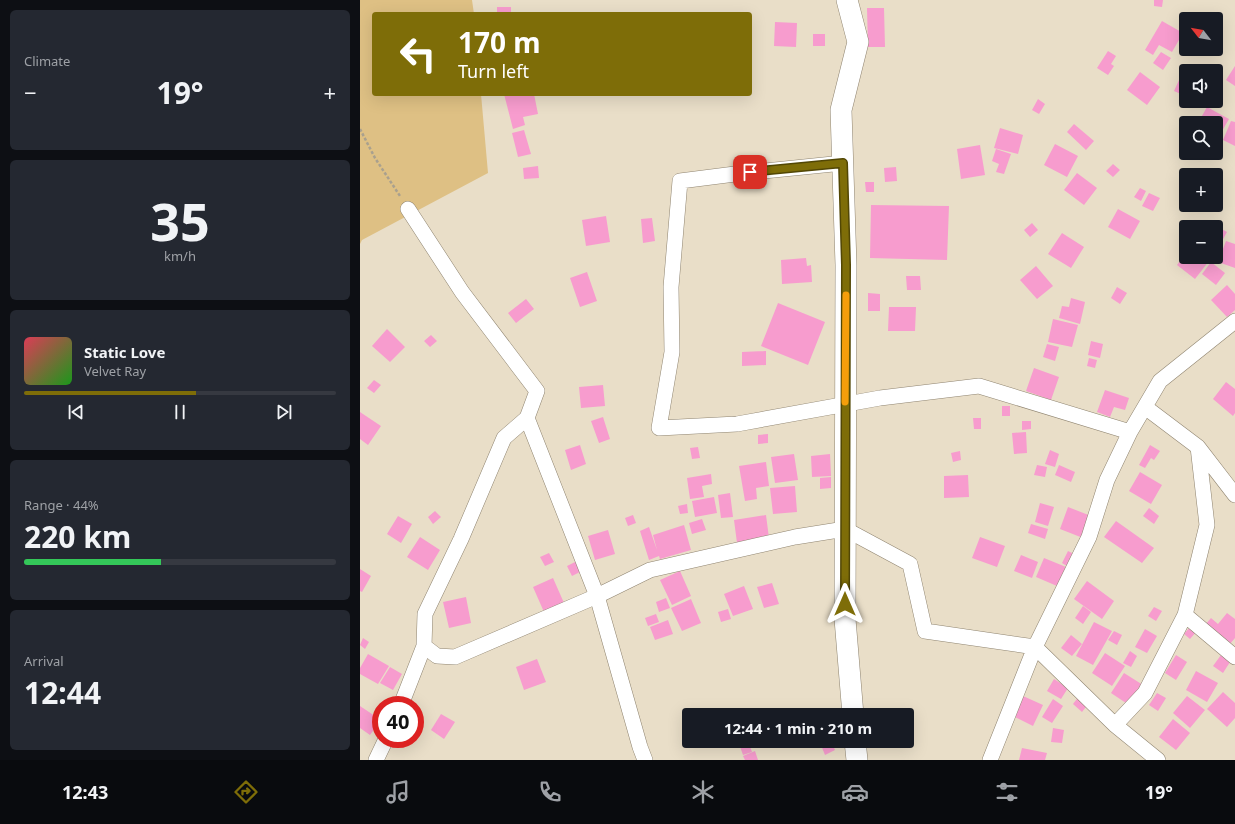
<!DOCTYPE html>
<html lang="en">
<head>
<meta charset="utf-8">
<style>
	body { margin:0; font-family:"Noto Sans",sans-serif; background:#242831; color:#f1f3f6; height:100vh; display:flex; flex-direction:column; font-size:15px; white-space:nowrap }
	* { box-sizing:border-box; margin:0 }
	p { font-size:13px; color:#9ea1a6 }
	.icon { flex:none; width:22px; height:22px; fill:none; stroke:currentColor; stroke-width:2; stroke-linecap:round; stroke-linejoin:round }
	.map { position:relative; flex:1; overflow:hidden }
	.drawer { display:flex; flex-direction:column; gap:10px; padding:10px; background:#0d0f14; width:360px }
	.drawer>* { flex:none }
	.top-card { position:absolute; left:12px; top:12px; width:380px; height:84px; border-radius:4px; box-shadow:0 4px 16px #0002; background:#7e6d08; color:#fff; overflow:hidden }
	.needle { width:26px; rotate:301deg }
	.buttons { position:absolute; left:819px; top:12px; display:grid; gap:8px }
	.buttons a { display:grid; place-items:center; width:44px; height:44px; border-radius:4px; background:#171b24; box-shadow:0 4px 16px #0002; font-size:20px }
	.speed { position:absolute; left:12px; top:696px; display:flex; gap:8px; font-size:20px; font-weight:700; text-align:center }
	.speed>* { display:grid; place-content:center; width:52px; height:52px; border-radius:50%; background:#171b24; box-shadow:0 4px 16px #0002; line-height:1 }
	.speed .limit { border:6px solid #d22; background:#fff; color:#111 }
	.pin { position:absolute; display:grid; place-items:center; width:34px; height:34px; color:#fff; margin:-17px; border-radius:8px; box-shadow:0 2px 6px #0006 }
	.me { position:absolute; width:44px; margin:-22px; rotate:0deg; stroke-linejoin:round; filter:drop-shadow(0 0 3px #0008) }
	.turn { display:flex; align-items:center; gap:14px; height:84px; padding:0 20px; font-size:18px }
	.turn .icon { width:52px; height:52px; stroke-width:2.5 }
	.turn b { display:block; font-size:28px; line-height:34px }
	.big { font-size:30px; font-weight:700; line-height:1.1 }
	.drawer .tile { flex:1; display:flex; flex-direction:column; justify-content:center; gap:6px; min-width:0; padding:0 14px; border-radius:6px; background:#242831 }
	.drawer .dial { align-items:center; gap:0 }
	.dial b { font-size:52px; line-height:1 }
	.song { display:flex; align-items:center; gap:12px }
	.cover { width:48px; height:48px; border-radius:6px; background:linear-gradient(135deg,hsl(350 70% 55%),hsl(120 70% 35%)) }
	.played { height:4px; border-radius:2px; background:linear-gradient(90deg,#7e6d08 55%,#363941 55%) }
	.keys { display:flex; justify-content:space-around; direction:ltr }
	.heat { display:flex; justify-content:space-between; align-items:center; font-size:22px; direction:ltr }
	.charge { height:6px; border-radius:3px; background:linear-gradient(90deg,#34c759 44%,#363941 0) }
	.trip { position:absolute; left:322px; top:708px; width:232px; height:40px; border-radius:4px; background:#171b24; box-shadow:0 4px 16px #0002; font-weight:700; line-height:40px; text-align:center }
	.dock { display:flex; height:64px; justify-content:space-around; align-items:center; background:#090b0e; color:#9ea1a6 }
	.dock .icon { width:28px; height:28px }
	.dock .selected { color:#7e6d08 }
	.dock b { font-size:18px; color:#f1f3f6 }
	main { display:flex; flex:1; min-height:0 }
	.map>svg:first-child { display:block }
	.green { fill:#dec084 }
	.building { fill:#f79cce }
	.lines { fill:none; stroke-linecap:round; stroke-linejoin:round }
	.street-casing { stroke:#8f8470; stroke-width:16 }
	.secondary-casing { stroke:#8f8470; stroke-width:22 }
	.path { stroke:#a9a08e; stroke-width:2.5; stroke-dasharray:3 2; stroke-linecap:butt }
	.street { stroke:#fff; stroke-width:15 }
	.secondary { stroke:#fff; stroke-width:21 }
	.route-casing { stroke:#524705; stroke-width:10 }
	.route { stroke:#7e6d08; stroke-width:7 }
	.slow { stroke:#f59e0b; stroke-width:7 }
</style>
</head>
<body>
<main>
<section class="drawer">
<div class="tile"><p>Climate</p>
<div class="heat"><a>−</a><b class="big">19°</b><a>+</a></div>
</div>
<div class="tile dial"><b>35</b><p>km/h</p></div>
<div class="tile">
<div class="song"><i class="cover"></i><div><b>Static Love</b><p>Velvet Ray</p></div></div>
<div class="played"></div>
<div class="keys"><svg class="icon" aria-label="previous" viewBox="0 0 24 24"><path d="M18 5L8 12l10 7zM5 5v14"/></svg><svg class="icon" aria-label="pause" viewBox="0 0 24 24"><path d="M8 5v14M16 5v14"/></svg><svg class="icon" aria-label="next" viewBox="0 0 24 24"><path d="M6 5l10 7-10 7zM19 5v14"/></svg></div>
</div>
<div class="tile"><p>Range · 44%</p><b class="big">220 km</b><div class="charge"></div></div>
<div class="tile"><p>Arrival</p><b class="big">12:44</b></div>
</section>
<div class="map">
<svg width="875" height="760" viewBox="0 0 875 760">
	<rect width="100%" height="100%" fill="#e9dec8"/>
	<!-- green -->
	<path class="green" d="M0 0H112L114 14H14V94H121L128 173 2 240 0 244Z"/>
	<!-- building -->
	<path class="building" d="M794 0H803L802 7 794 6Z
		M137 7H151V14H137Z
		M507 8H524L525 47H508Z
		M802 21 823 33 812 52 799 45 793 55 785 50Z
		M415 22 437 23 436 47 414 46Z
		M453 34H465V46H453Z
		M748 51 756 56 751 64 754 66 748 75 737 68Z
		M801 52 811 58 803 70 793 63Z
		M875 66V86L866 80Z
		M780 72 800 87 787 105 767 90Z
		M820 78 826 81 825 96 814 91Z
		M144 94H174L178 114 163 117 165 125 153 129Z
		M678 99 685 104 679 114 672 110Z
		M847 107 869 119 858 138 856 136V123H838Z
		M871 121 875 122V146L863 140Z
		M714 124 734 141 726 150 707 132Z
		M640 128 663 135 658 154 634 148Z
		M164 130 171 154 158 157 152 133Z
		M695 144 718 156 707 177 684 165Z
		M620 145 625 175 601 179 597 149Z
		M636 149 651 154 644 174 636 172 639 164 632 161Z
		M753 164 760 170 753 177 746 171Z
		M178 166 179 178 164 179 163 168Z
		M536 167 537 181 525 182 524 168Z
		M717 173 737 188 724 205 704 190Z
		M505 182H514V192H506Z
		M780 188 786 191 781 201 774 197Z
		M789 193 800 198 793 211 782 206Z
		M511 205 589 206 587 260 510 258Z
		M758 209 780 221 770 239 748 227Z
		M246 216 250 242 226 246 222 220Z
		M292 218 295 241 283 243 281 219Z
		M672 223 678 230 670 237 664 230Z
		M858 227 867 232 862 241 856 238Z
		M702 233 724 247 711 268 688 254Z
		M866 241 875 244V268L858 262Z
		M826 253V257H843L849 261 835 279 817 265Z
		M446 258 447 266 451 265 452 282 422 284 421 260Z
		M851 262 865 273 856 285 842 274Z
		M676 266 693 286 677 299 660 280Z
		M227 272 237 301 220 307 210 278Z
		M546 276H560L561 290H547Z
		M867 285 875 294V310L867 317 851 300Z
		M757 287 767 293 760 304 751 298Z
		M508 293 520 294V311H508Z
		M711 298 725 302 720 324 699 318 702 306 709 307Z
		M166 299 174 309 156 323 148 313Z
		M418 303 465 322 448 365 401 346Z
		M529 307H556L555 331H528Z
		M693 319 718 325 712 347 688 342Z
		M27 329 45 347 30 362 12 346Z
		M71 335 77 341 70 347 64 341Z
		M731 341 743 344 740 358 728 355Z
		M687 344 699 347 695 361 683 357Z
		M406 351V365L382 366V352Z
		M729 358 737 360 735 368 727 366Z
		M674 368 699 377 691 400 666 391Z
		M14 380 21 385 14 393 7 388Z
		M866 382 875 389V413L873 416 853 399Z
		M243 385 245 406 221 408 219 387Z
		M745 390 769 398 765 410 754 407 750 417 737 412Z
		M642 406H650V416H642Z
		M0 412 21 426 8 445 0 439Z
		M243 417 250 439 239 443 231 421Z
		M613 418H621V429H614Z
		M662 421H671V429L662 430Z
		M666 432 667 453 654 454 652 433Z
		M408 434V443L398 444V435Z
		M220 445 226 464 211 470 205 450Z
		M790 445 800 451 794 460 791 458 785 468 779 465Z
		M338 447 340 458 332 459 330 448Z
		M690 450 699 454 695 467 685 464Z
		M600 451 601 460 593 462 591 453Z
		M434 454 438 480 415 483 411 457Z
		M470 454 471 476 452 477 451 456Z
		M406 462 409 486 396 488 397 499 385 501 379 466Z
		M677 465 687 467 685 477 674 475Z
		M699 465 715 472 711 482 695 475Z
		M780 472 802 485 791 504 769 491Z
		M351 474 352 484 342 486 344 497 330 499 327 478Z
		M608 475 609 497 584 498V476Z
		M471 477V488L460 489V478Z
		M435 486 437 512 413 514 410 488Z
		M370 493 373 517 361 518 358 495Z
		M354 497 357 513 335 517 332 501Z
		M680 503 694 507 688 526 675 522Z
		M327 504 328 513 320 514 318 506Z
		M708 507 731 516 723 538 700 529Z
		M789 508 799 516 794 524 783 516Z
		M75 511 81 517 73 524 68 517Z
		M273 515 276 523 268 526 265 518Z
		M406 515 409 538 377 543 374 520Z
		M38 516 52 524 41 543 27 534Z
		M342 519 346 530 332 534 329 523Z
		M756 521 794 548 782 563 744 537Z
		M671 524 688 529 685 539 668 533Z
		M324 525 331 550 300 559 299 556 289 560 280 531 289 527 297 550 293 535Z
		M248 530 255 554 235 560 228 536Z
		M60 537 80 550 68 570 47 557Z
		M620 537 645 546 637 567 612 558Z
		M708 551 716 555 710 568 702 563Z
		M189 553 194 562 185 566 180 557Z
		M661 555 678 562 672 578 654 571Z
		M684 558 706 567 697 586 676 577Z
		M217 561 222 571 212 576 207 566Z
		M0 569 11 576 2 592 0 591Z
		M320 571 331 596 312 605 300 580Z
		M193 578 204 603 184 612 173 587Z
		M727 581 754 601 742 619 714 599Z
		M412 583 419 604 404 608 397 587Z
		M384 586 393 609 373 616 364 594Z
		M106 597 111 623 89 628 83 602Z
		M306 598 310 608 299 612 296 602Z
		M331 599 341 623 322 631 311 608Z
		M723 606 731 612 723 624 715 618Z
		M794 607 802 611 796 621 788 616Z
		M368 609 371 619 361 622 358 612Z
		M867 613 875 619V638L869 645 845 625 851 618 858 624Z
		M296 614 299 622 288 626 285 618Z
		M308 620 313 634 295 640 290 627Z
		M734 622 752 631 733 665 716 656Z
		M830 627 836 632 830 639 824 634Z
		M785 629 797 636 787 653 775 647Z
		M754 631 762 635 757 645 748 640Z
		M711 635 722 644 712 656 701 648Z
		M3 638 9 642 5 649 0 645Z
		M770 651 777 656 771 667 763 663Z
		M745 653 765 666 752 686 732 673Z
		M8 654 29 666 18 684 0 674V668Z
		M816 655 827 662 816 680 805 673Z
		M861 655 870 662 863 673 853 666Z
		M177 659 186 682 164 690 156 667Z
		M30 667 42 674 33 690 20 683Z
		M836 671 858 683 847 702 826 690Z
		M764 673 783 685 769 705 751 693Z
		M694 679 708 688 701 699 687 691Z
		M863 692 875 703V718L867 727 847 709Z
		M797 693 806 698 798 711 789 705Z
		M720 695 729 703 722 712 713 704Z
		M663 696 683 705 673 726 653 716Z
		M827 696 845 710 830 728 813 713Z
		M693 699 703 706 692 723 682 717Z
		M0 706 21 720 10 735 0 728Z
		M81 714 95 722 84 739 71 730Z
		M813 719 830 733 816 750 799 737Z
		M693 728 704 730 702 743 691 742Z
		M378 741H388L392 752 383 755Z
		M471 741 475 750 465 755 461 745Z
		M662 748 687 753 685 760H659Z
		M395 751 398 760H385L383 756Z"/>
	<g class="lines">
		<!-- street casing -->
		<g class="street-casing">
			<path id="street" d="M483 163 375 174 320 181 311 287 312 352 299 428 377 424 520 398 619 386 770 432
				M48 209 102 292 177 391 167 418 237 596 280 747 285 760
				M785 407 838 447 875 495
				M825 615 847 525 838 447
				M64 646 77 656 95 657 237 596 290 570 435 537 485 529 550 564 565 631 675 647 755 725 798 760
				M41 705 64 646 65 614 101 539 144 438 167 418
				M755 725 785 693 825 615 875 657
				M16 760 26 739
				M630 760 675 647 729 537 747 480 770 432 800 381 875 321"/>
		</g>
		<!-- secondary casing -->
		<g class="secondary-casing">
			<path id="secondary" d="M487 0 498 42 481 110 486 265 485 619 493 715
				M495 741 497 760"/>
		</g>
		<!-- path -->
		<path class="path" d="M0 129 15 158 40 196"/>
		<!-- street -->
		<use href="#street" class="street"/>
		<!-- secondary -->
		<use href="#secondary" class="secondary"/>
	</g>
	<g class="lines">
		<!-- route casing -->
		<g class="route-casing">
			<path id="route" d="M390 172 483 163 486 265 485 604"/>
		</g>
		<!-- route -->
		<use href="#route" class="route"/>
		<!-- slow -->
		<path class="slow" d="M485 402 486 295"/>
	</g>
</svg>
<div class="buttons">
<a><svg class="needle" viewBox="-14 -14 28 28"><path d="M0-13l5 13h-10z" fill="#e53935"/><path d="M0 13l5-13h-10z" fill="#9ea1a6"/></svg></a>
<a><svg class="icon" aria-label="sound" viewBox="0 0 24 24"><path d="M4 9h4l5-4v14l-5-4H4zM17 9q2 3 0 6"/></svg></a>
<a><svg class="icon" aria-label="search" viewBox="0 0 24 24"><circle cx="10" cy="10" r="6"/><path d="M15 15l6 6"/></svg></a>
<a>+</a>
<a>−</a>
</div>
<div class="speed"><div class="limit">40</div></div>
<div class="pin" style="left:390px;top:172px;background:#d93025"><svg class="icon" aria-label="arrive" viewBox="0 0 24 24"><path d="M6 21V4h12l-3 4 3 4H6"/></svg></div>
<svg class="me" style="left:485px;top:604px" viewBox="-20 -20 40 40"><path d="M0-17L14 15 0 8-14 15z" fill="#7e6d08" stroke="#fff" stroke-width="4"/></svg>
<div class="trip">12:44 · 1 min · 210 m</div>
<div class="top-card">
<div class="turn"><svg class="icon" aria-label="left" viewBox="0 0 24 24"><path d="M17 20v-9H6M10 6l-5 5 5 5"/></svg><div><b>170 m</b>Turn left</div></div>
</div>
</div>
</main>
<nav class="dock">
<b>12:43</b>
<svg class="icon selected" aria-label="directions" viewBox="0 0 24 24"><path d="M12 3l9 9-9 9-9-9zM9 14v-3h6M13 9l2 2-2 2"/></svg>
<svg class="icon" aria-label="music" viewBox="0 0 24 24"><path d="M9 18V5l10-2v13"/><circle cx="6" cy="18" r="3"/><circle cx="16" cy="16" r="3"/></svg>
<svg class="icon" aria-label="phone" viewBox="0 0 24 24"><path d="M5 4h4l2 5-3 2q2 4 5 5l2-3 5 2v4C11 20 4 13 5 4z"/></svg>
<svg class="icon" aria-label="climate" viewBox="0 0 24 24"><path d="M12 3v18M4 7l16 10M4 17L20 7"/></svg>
<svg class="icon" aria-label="car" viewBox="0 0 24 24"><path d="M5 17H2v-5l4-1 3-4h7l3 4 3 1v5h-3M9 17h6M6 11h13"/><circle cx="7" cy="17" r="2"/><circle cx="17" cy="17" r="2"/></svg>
<svg class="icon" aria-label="filters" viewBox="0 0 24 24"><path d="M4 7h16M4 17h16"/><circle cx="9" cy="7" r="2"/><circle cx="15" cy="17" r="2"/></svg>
<b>19°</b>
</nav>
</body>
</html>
